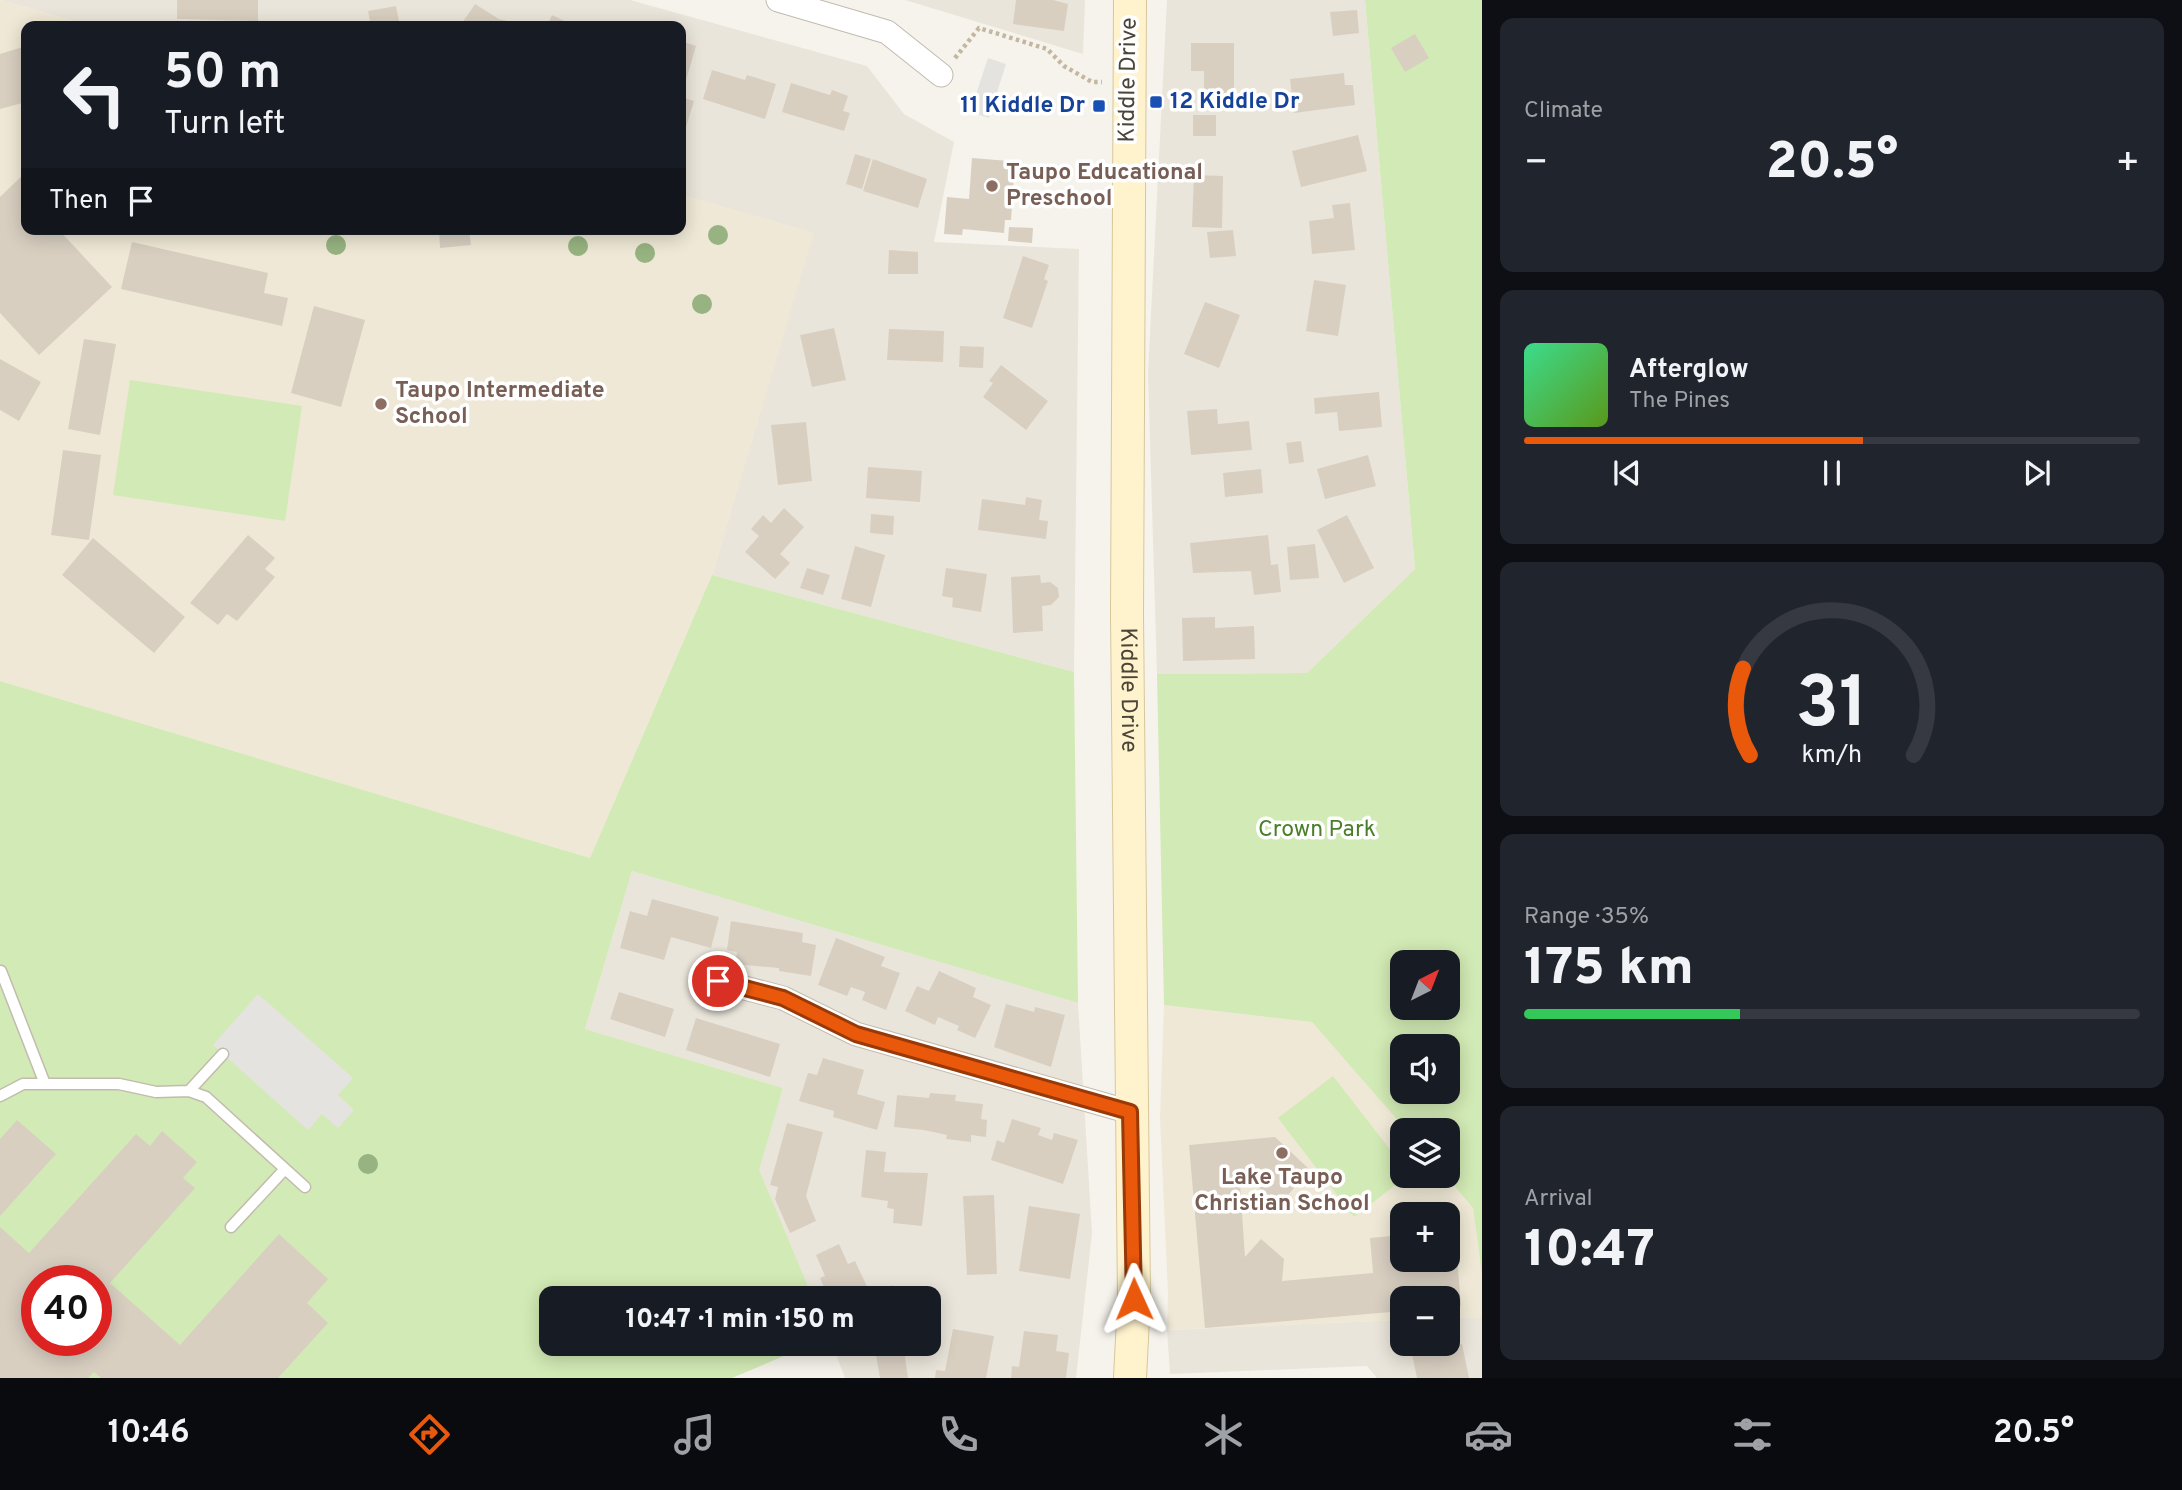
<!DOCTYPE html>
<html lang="en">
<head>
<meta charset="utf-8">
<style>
	body { margin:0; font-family:Overpass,sans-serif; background:#20242c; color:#f1f3f6; height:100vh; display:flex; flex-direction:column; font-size:26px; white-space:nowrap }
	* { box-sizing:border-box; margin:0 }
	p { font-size:23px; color:#9ea1a6 }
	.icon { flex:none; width:38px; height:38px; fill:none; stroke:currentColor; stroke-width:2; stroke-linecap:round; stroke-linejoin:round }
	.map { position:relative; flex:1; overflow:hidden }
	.side { display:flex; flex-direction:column; gap:18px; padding:18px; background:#0d0f14; width:700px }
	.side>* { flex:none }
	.top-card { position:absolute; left:21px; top:21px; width:665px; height:214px; border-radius:14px; box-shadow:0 4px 18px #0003; background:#171b24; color:#f1f3f6; overflow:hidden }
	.needle { width:46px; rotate:42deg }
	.fabs { position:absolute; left:1390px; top:950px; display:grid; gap:14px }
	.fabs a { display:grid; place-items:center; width:70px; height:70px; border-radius:14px; background:#171b24; box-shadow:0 4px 18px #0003; font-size:35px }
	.speed { position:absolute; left:21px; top:1265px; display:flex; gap:14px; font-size:35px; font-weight:700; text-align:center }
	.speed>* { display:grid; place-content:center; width:91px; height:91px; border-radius:50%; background:#171b24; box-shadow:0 4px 18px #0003; line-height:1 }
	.speed .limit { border:10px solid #d22; background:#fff; color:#111 }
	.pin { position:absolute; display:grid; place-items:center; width:60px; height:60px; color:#fff; margin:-30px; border:4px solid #fff; border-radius:50%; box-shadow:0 2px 7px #0007 }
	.me { position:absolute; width:77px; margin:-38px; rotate:359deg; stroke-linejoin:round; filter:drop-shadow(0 0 5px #0008) }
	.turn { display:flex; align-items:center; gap:24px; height:147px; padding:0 28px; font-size:32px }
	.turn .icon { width:91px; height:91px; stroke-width:2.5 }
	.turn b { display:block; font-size:49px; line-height:60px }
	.then { display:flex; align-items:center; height:66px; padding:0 28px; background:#0003; gap:14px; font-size:26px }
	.big { font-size:52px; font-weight:800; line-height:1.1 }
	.side .tile { flex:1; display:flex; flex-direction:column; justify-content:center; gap:10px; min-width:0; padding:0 24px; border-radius:14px; background:#20242c }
	.side .dial { align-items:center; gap:0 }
	.dial svg { height:182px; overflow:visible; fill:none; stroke:#363941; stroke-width:7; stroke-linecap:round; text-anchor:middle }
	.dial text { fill:#f1f3f6; stroke:none }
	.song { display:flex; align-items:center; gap:21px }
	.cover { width:84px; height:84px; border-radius:10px; background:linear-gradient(135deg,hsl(150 70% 55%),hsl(90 70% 35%)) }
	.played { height:7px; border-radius:4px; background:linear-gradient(90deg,#ea580c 55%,#363941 55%) }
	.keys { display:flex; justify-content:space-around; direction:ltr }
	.heat { display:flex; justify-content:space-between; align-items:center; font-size:38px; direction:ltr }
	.charge { height:10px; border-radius:5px; background:linear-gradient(90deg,#34c759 35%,#363941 0) }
	.trip { position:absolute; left:539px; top:1286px; width:402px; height:70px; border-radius:14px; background:#171b24; box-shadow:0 4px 18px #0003; font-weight:800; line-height:70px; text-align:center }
	.tabs { display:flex; height:112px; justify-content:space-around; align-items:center; background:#090b0e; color:#9ea1a6 }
	.tabs .icon { width:49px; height:49px }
	.tabs .on { color:#ea580c }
	.tabs b { font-size:32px; color:#f1f3f6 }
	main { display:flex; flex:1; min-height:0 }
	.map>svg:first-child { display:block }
	.residential { fill:#eae5da }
	.education { fill:#efe8d6; fill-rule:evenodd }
	.green { fill:#d2eab5; fill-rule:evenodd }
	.parking { fill:#e5e3e0 }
	.building { fill:#d8cfc1; fill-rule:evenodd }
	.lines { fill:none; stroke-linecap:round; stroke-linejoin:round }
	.lane-casing { stroke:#c2bbae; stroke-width:13 }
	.street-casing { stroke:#c2bbae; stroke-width:25 }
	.secondary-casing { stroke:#d6c79b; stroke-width:34 }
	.path { stroke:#c4b79f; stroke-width:4.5; stroke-dasharray:3.5 3.5; stroke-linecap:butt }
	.lane { stroke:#fff; stroke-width:10 }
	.street { stroke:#fff; stroke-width:23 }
	.secondary { stroke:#fff3cd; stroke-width:32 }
	.tree { fill:#97b381 }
	.route-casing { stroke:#983908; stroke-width:18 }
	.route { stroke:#ea580c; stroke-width:12 }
	.transit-dot { fill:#1a4fb4; stroke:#fff; stroke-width:2.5 }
	.education-dot { fill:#8d6e63; stroke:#fff; stroke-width:2.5 }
	.labels { text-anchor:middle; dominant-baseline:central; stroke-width:7; stroke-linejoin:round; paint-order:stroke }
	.street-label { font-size:23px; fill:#4b4439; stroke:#fff }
	.transit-label { font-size:23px; font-weight:bold; fill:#164399; stroke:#fff; text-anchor:start }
	.education-label { font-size:23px; font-weight:bold; fill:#785e54; stroke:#fff; text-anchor:start }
	.park-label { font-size:23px; fill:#4a7f2a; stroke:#fff }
</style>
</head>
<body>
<main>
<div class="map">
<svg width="1482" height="1378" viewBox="0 0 1482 1378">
	<rect width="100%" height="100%" fill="#f6f3ec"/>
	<!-- residential -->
	<path class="residential" d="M0 0H630L867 66 904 114 954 142 934 242 1079 249 1074 672 712 575 813 233 681 195V26H90Z
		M905 0H1085L1083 54Z
		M1167 0H1365L1415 569 1307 673 1157 674 1148 373Z
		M632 871 1078 1003 1092 1233 1076 1378H845L832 1344H929V1298H813L758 1170 783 1088 585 1029Z
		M1482 1317V1378H1377L1367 1366 1170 1374 1167 1330 1402 1320V1344H1447V1318Z"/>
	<!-- education -->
	<path class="education" d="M0 0 90 26H26V229H681V195L814 233 712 575 590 858 0 681Z
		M1164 1005 1312 1022 1406 1130H1402V1176H1446L1473 1208 1482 1276V1317L1447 1318V1298H1402V1320L1167 1330 1168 1294 1160 1117ZM1402 1214H1447V1260H1402Z"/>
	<!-- green -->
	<path class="green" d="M1365 0H1482V1276L1473 1208 1446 1176 1447 1130H1406L1312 1022 1164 1005 1157 674 1307 673 1415 569ZM1402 962H1447V1008H1402ZM1402 1046H1447V1092H1402Z
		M130 380 302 406 285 521 113 495Z
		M712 575 1074 672 1078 1003 632 871 585 1029 783 1088 759 1170 813 1298H551V1344H812L732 1378H0V681L590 858ZM37 1281H96V1340H37Z
		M1333 1076 1402 1165V1176H1407L1354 1217 1278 1118Z"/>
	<!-- parking -->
	<path class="parking" d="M988 58 1006 64 989 118 970 112Z
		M258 994 353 1078 338 1095 354 1110 338 1128 322 1114 308 1130 213 1045Z"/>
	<!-- building -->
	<path class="building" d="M177 0H258V21L177 19Z
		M1016 0H1053L1068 4 1064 31 1013 24Z
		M475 4 499 19 522 24 521 26H460Z
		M396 6 400 26H371L368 11Z
		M1357 10 1359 33 1333 36 1330 12Z
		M552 15 575 26H547Z
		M1415 34 1429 58 1405 72 1391 48Z
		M681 41 696 46 686 80 681 78Z
		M1191 43H1234V104H1204V71H1191Z
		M26 46V102L0 109V54Z
		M712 70 745 80 747 75 776 84 765 119 703 99Z
		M1344 73 1345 85H1353L1355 105 1294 113 1290 79Z
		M791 83 830 95 832 90 848 96 843 111 850 113 844 131 782 112Z
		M681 97 694 101 686 127 681 125Z
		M1193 115H1216V136H1193Z
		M1358 135 1367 171 1301 187 1292 151Z
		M855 154 871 159 862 189 846 184Z
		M972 158 1009 161 1008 174H1014L1011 220H1005L1004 233 963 229 962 235 944 234 947 197 969 199Z
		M873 159 927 179 918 208 863 191Z
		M26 172V229H58L112 287 39 355 0 313V197Z
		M1194 175 1223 176 1222 228 1192 227Z
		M1350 203 1355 250 1312 254 1309 221 1334 218 1332 205Z
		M1009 227 1033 228 1032 243 1008 241Z
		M439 229H469L471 245 440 248Z
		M1233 230 1236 256 1210 258 1207 232Z
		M132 242 268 273 264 293 288 298 282 326 121 289Z
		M889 250 918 252V274H888Z
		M1023 256 1049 265 1044 279 1048 281 1032 328 1003 318Z
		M1314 280 1346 285 1338 336 1306 331Z
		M1205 302 1240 315 1219 368 1184 354Z
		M314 306 365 320 341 407 291 393Z
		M834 328 846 380 812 387 800 335Z
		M889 329 944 331 943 362 887 360Z
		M84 339 116 344 100 435 68 429Z
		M960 346 984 347 983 368 959 367Z
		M0 359 41 382 19 421 0 410Z
		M1001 365 1048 401 1026 430 983 397 993 383 989 381Z
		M1379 392 1382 427 1339 431 1337 412 1315 414 1314 398Z
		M1217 409 1218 424 1249 421 1252 450 1191 455 1187 411Z
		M806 422 812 481 778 485 771 425Z
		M1301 441 1304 462 1289 464 1286 443Z
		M63 450 101 455 89 540 51 535Z
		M1368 455 1376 486 1325 499 1317 469Z
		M868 467 922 471 920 502 866 498Z
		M1261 469 1263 493 1225 497 1223 473Z
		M1026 497 1042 500 1039 520 1048 521 1046 539 978 530 982 499 1025 505Z
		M784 508 804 527 780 554 790 563 775 579 745 552 759 536 751 529 763 515 771 523Z
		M871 514 894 516 893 535 870 533Z
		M1347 515 1374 568 1344 583 1317 530Z
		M248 535 275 558 265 569 275 577 237 621 227 614 218 625 190 603Z
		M1268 535 1271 565 1278 564 1281 592 1254 595 1251 571 1193 573 1190 543Z
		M93 538 185 617 154 653 62 575Z
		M1315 544 1319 578 1290 580 1287 547Z
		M855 546 885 555 871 607 841 599Z
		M807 568 830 575 823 595 800 588Z
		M946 568 987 574 981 612 952 607 953 598 942 596Z
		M1040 575 1041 583 1050 582 1058 588 1059 597 1051 605 1042 606 1043 631 1013 633 1011 577Z
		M1215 617V628L1254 626 1255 659 1183 661 1182 618Z
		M652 899 719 917 711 948 671 937 664 960 620 948 630 911 647 916Z
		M731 921 803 933 802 942 816 945 811 976 779 971V968L735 964 737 952 727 950Z
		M836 938 885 957 881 966 900 973 886 1010 862 1000 865 992 851 987 847 996 818 985Z
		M939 971 976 988 973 997 991 1005 975 1038 957 1030 959 1026 938 1017 935 1025 905 1011 917 986 929 991Z
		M619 992 674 1009 665 1037 610 1019Z
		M1006 1004 1034 1012 1035 1007 1065 1015 1051 1067 994 1047Z
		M696 1018 780 1044 770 1077 686 1050Z
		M823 1058 864 1070 857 1094 885 1102 877 1130 833 1117 834 1111 799 1101 808 1073 817 1075Z
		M930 1093 956 1095 955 1101 983 1104 981 1119 987 1120 986 1137 971 1135V1142L946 1139 947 1135 924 1130 894 1127 897 1095 929 1098Z
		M1012 1119 1041 1128 1038 1135 1052 1140 1054 1133 1078 1140 1063 1184 991 1160 997 1140 1004 1143Z
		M17 1120 56 1154 0 1216V1139Z
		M787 1123 823 1132 806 1196 816 1221 790 1233 775 1199 778 1187 770 1185Z
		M162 1131 197 1162 183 1178 195 1188 110 1283 180 1345 279 1234 328 1279 307 1303 328 1323 278 1378H101L94 1372 88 1378H0V1227L29 1253 136 1134 150 1146ZM37 1281H96V1340H37Z
		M1275 1137 1309 1169 1281 1204 1252 1183 1240 1184 1245 1257 1261 1239 1284 1259 1282 1281 1373 1273 1370 1238 1402 1235V1260H1447V1231H1455L1461 1306 1447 1307V1298H1402V1311L1205 1328 1189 1145Z
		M866 1150 886 1152 884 1172 928 1173 922 1226 893 1223 894 1209 887 1208 888 1201 861 1197Z
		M994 1195 997 1274 967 1275 963 1196Z
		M1029 1206 1080 1214 1070 1279 1019 1271Z
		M839 1244 848 1264 855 1261 871 1295 893 1285 899 1298H829L820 1278 825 1276 816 1255Z
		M953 1329 994 1336 986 1378H935L936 1370 945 1371Z
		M1024 1331 1058 1335 1056 1351 1069 1353 1066 1378H1011L1012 1366 1019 1367Z
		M874 1344H903L908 1378H880Z
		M1462 1344 1469 1378H1417L1412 1354Z"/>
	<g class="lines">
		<!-- lane casing -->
		<g class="lane-casing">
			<path id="lane" d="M1 971 45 1084
				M189 1091 223 1054
				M0 1096 23 1084H119L156 1092 189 1091 206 1097 305 1187
				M231 1227 285 1169"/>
		</g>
		<!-- street casing -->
		<g class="street-casing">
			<path id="street" d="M778 0 887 32 941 75
				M718 981 783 998 856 1034 1130 1112"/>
		</g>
		<!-- secondary casing -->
		<g class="secondary-casing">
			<g id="secondary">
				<path id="s1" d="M1130 0 1127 615 1134 1299 1130 1378"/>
			</g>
		</g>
		<!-- path -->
		<path class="path" d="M955 58 979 28 1047 49 1064 66 1092 82H1102"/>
		<!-- lane -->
		<use href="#lane" class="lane"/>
		<!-- street -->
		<use href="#street" class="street"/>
		<!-- secondary -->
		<use href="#secondary" class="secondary"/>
	</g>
	<!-- trees -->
	<g class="tree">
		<circle cx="718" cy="235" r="10"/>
		<circle cx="336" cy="245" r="10"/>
		<circle cx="578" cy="246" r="10"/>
		<circle cx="645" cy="253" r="10"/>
		<circle cx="702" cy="304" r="10"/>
		<circle cx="368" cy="1164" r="10"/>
	</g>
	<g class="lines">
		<!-- route casing -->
		<g class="route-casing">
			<path id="route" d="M718 981 783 998 856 1034 1130 1112 1134 1299"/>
		</g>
		<!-- route -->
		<use href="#route" class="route"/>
	</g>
	<!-- markers -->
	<g class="transit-dot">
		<rect x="1149" y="95" width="14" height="14" rx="3.5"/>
		<rect x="1092" y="99" width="14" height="14" rx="3.5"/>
	</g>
	<g class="education-dot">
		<circle cx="992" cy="186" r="7"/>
		<circle cx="381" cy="404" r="7"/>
		<circle cx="1282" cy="1153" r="7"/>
	</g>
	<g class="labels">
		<!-- street labels -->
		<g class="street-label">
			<text transform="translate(1129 80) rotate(-89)">Kiddle Drive</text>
			<text stroke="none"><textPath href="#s1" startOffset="690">Kiddle Drive</textPath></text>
		</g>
		<!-- transit labels -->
		<g class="transit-label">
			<text x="1170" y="102">12 Kiddle Dr</text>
			<text x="1085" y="106" text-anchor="end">11 Kiddle Dr</text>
		</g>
		<!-- education labels -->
		<g class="education-label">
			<text x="1006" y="173">Taupo Educational<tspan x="1006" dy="26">Preschool</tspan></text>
			<text x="395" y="391">Taupo Intermediate<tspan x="395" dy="26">School</tspan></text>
			<text x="1282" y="1178" text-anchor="middle">Lake Taupo<tspan x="1282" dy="26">Christian School</tspan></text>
		</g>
		<!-- park labels -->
		<g class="park-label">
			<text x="1317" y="830">Crown Park</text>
		</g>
	</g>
</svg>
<div class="fabs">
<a><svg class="needle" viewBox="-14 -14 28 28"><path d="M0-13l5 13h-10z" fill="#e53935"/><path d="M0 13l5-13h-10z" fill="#9ea1a6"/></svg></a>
<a><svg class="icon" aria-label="sound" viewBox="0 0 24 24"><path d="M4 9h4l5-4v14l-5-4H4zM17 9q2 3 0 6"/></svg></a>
<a><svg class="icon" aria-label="layers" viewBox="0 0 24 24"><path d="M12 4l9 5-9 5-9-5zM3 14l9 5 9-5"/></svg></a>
<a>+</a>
<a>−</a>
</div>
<div class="speed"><div class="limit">40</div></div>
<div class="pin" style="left:718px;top:981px;background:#d93025"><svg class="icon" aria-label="arrive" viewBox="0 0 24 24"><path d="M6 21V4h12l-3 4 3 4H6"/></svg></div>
<svg class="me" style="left:1134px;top:1299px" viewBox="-20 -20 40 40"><path d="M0-17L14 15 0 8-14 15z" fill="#ea580c" stroke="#fff" stroke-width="4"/></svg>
<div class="trip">10:47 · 1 min · 150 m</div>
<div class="top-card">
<div class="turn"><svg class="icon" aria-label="left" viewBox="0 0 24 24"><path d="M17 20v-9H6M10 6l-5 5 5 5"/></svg><div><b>50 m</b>Turn left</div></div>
<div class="then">Then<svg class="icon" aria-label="arrive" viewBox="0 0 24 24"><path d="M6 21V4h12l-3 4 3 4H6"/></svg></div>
</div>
</div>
<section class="side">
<div class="tile"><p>Climate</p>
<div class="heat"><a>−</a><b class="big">20.5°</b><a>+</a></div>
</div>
<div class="tile">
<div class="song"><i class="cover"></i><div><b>Afterglow</b><p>The Pines</p></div></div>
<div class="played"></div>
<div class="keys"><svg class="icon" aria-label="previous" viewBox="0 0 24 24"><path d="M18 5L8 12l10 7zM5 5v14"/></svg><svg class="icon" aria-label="pause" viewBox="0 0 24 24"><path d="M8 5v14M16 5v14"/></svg><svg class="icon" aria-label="next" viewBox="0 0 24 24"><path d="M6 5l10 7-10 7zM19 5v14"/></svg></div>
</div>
<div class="tile dial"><svg viewBox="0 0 100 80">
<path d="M14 69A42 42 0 1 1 86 69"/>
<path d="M14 69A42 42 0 0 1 11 31" stroke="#ea580c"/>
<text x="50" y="56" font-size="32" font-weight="700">31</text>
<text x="50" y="72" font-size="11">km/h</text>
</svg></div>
<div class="tile"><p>Range · 35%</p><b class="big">175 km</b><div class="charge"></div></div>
<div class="tile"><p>Arrival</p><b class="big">10:47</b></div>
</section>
</main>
<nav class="tabs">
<b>10:46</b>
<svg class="icon on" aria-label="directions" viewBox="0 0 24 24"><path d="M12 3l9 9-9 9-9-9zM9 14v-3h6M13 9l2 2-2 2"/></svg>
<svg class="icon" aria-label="music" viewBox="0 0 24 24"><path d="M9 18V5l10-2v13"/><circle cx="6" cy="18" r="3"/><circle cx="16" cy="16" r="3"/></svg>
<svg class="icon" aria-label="phone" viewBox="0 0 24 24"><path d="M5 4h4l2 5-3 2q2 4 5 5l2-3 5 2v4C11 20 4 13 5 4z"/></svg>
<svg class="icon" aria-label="climate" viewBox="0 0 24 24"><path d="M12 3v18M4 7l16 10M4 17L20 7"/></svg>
<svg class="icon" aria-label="car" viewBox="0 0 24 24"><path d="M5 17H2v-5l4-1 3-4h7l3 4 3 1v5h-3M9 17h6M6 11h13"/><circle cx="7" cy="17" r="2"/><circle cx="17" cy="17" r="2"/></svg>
<svg class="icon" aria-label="filters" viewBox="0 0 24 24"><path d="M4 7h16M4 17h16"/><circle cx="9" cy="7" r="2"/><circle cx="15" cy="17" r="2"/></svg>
<b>20.5°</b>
</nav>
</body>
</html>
